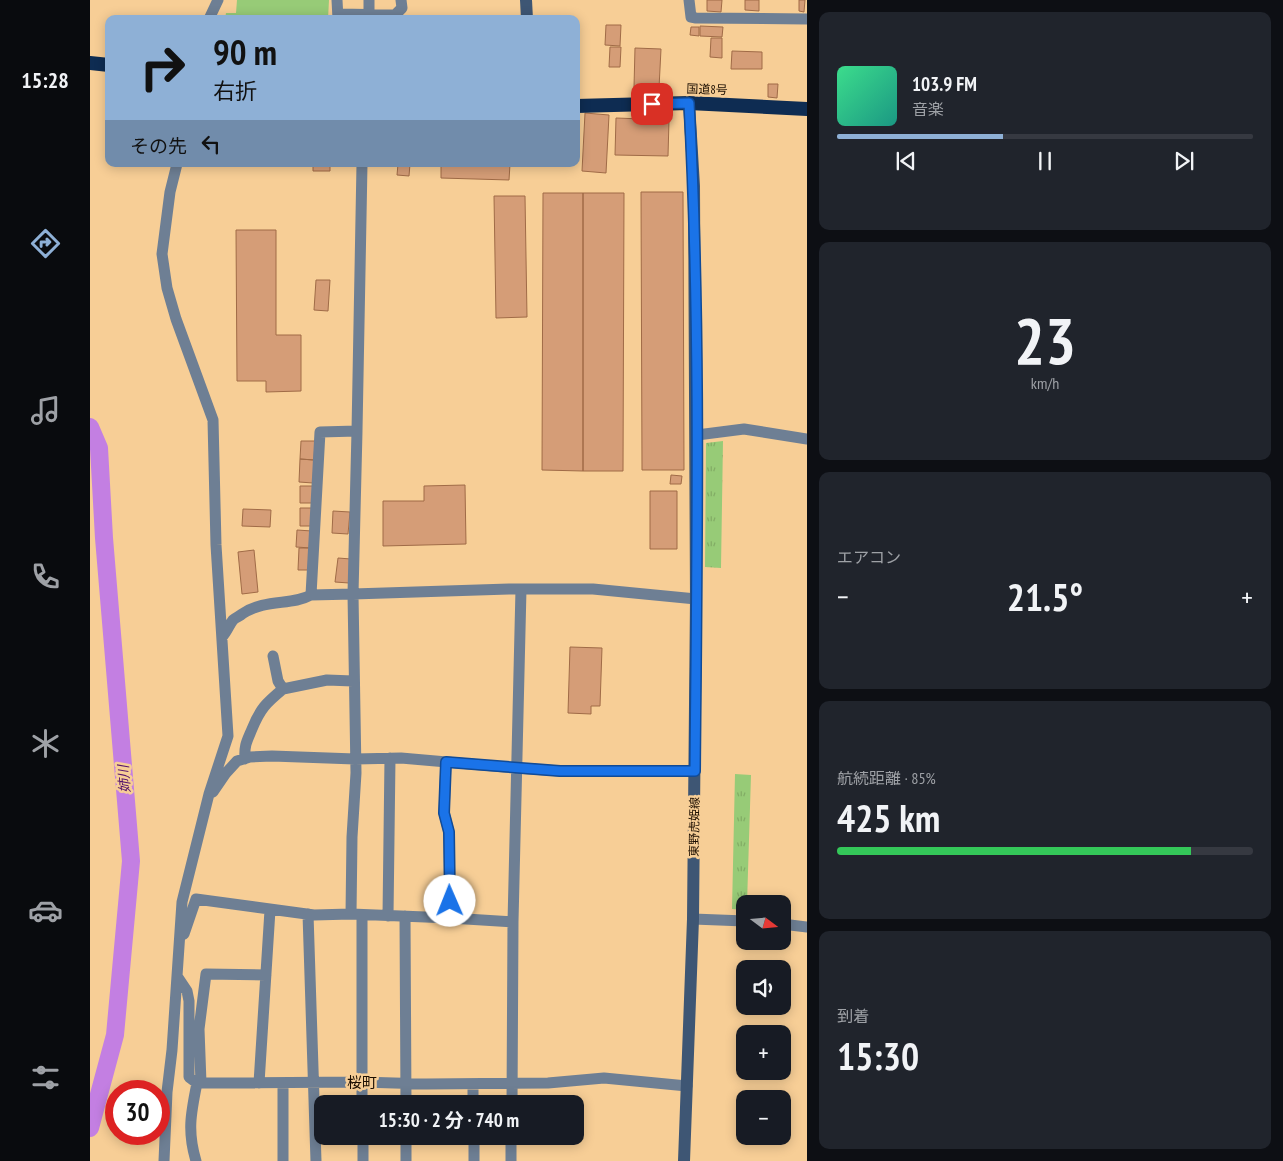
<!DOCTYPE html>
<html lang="ja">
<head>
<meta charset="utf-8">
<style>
	body { margin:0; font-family:"PT Sans Narrow","Noto Sans JP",sans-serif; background:#20242c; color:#f1f3f6; height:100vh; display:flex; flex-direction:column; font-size:19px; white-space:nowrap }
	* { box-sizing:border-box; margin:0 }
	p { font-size:16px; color:#9ea1a6 }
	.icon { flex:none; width:28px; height:28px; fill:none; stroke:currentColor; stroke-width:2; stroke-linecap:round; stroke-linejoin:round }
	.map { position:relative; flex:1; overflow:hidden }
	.panel { display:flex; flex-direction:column; gap:12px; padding:12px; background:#0d0f14; width:476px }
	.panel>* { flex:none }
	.banner { position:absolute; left:15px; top:15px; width:475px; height:152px; border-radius:10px; box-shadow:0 2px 12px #0003; background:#8eb0d6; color:#111; overflow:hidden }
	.needle { width:32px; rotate:106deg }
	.controls { position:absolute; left:646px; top:895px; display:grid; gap:10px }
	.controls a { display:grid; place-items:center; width:55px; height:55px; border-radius:10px; background:#171b24; box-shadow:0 2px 12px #0003; font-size:25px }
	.speed { position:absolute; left:15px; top:1080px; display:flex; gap:10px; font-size:25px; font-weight:700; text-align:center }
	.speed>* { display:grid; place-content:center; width:65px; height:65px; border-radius:50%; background:#171b24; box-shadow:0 2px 12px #0003; line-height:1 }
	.speed .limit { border:8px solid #d22; background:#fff; color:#111 }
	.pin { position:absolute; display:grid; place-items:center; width:42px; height:42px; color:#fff; margin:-21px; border-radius:10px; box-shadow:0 2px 8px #0006 }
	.me { position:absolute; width:55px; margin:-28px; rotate:359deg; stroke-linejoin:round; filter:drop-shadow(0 0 4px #0008) }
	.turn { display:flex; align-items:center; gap:18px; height:105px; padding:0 25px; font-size:22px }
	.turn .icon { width:65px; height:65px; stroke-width:2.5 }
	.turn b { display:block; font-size:35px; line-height:42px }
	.then { display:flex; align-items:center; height:48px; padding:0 25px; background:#0003; gap:10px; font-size:19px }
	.big { font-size:38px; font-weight:700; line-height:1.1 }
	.panel .widget { flex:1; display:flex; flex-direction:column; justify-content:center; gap:8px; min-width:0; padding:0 18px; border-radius:10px; background:#20242c }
	.panel .dial { align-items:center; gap:0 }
	.dial b { font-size:65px; line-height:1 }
	.song { display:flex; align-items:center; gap:15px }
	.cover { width:60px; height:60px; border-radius:8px; background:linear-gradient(135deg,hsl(150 70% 55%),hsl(170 70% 35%)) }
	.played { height:5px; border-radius:2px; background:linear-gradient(90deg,#8eb0d6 40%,#363941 40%) }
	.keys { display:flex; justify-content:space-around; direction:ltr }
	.heat { display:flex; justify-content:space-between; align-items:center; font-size:28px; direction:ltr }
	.charge { height:8px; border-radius:4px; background:linear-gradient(90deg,#34c759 85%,#363941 0) }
	.trip { position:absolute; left:224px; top:1095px; width:270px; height:50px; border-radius:10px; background:#171b24; box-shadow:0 2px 12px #0003; font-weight:700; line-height:50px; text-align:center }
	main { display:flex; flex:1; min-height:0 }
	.tabs { display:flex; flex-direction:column; width:90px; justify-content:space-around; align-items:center; background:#090b0e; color:#9ea1a6 }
	.tabs .icon { width:35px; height:35px }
	.tabs .on { color:#8eb0d6 }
	.tabs b { font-size:22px; color:#f1f3f6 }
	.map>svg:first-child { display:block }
	.grass { fill:url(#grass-tufts) }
	.garden { fill:#97cb77 }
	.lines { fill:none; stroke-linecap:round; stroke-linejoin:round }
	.river { stroke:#c37fe2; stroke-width:18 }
	.building { fill:#d59d77; stroke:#a06b47 }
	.minor { stroke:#6e7f94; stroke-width:11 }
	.secondary { stroke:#3e5674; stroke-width:12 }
	.trunk { stroke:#0e2c52; stroke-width:14 }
	.route-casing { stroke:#114b97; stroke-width:12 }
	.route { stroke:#1a73e8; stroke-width:9 }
	.labels { text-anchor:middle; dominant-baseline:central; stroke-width:5; stroke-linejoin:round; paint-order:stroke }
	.street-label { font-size:12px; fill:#1c0e00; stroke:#f7ce96 }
	.water-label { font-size:14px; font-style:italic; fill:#54126c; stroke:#f7ce96 }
	.quarter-label { font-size:15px; fill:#1c0e00; stroke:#f7ce96 }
</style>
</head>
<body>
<main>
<nav class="tabs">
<b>15:28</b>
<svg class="icon on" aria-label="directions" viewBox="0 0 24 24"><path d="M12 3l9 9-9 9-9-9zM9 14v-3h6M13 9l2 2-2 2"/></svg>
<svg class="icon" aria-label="music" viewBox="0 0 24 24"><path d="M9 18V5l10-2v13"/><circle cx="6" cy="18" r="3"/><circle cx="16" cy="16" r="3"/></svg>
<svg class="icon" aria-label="phone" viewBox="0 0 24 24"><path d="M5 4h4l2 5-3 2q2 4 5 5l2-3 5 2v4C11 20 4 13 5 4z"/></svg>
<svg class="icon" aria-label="climate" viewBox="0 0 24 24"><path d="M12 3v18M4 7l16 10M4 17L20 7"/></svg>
<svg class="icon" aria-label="car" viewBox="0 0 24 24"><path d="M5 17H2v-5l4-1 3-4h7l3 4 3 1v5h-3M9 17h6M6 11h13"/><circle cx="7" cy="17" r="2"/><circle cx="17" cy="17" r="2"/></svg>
<svg class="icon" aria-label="filters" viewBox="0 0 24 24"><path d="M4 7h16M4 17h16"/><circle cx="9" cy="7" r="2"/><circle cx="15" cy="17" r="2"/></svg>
</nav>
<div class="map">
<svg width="717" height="1161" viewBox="0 0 717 1161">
	<defs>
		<pattern id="grass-tufts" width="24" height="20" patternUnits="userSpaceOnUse" patternTransform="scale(1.25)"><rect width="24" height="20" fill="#97cb77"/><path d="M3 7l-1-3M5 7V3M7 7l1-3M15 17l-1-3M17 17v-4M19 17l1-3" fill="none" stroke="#82ad65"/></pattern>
	</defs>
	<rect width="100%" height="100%" fill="#f7ce96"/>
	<!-- grass -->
	<path class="grass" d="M633 441 631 568 615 567 616 443Z
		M645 774 661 775 657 904H655V910L642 909Z"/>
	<!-- garden -->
	<path class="garden" d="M147 0H239L238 19H135L136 13H146Z"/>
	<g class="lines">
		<!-- river -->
		<path class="river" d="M0 427 9 448 14 538 41 861 25 1035 0 1128"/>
	</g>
	<!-- building -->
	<path class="building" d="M617 0H632L631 12 617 11Z
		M655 0H669V11L655 10Z
		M709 0H715L714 12 709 11Z
		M516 25H531L530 46 515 45Z
		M610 26 633 27 632 37 610 36Z
		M601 27H609V36L600 35Z
		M621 38H632V58L620 57Z
		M520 47H531L530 67H519Z
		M545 48 571 49 569 88 544 87Z
		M642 51 672 52V69H641Z
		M678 84H688L687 98 678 97Z
		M495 113 519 115 516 173 492 171Z
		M526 118 579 120 578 156 525 155Z
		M223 164H240V171H223Z
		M308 164H320L319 176 307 175Z
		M322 164H344V166H322Z
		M351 164H420L419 180 351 178Z
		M551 192H593L594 470H552Z
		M453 193H493V471L452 470Z
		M493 193H534L533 471H493Z
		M404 196H435L437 317 406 318Z
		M146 230H186V335H211V391L176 392V381H147Z
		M226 280H240L238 311 224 310Z
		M211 441H225L224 460 210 459Z
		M210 459 224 460 223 483 209 482Z
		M581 475 592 476 591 484H580Z
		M375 485 376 544 293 546V501H334V486Z
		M210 486H224V503H210Z
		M560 491H587V549H560Z
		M210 508H224L225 526H210Z
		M153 509 181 510 180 527 152 526Z
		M243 511 260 512 258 534 242 533Z
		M207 530 222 531 221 548 206 547Z
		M209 548H221L220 570H208Z
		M164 550 168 592 152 594 148 552Z
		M248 558 261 559 259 583 245 582Z
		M480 647 512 648 510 706H501V714L478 713Z"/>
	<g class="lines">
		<!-- minor -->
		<path class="minor" d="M247 0 248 19
			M279 0V15
			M599 0 601 17 606 18 717 19
			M248 14 305 15 312 8 311 0
			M119 19 128 0
			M607 435 654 429 717 439
			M221 595 263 594 267 431
			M132 637C137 632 139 625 143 620 145 618 150 616 152 614 176 598 201 606 221 595L230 432 267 431 272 164
			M183 656 188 681 193 689 237 680 263 681
			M155 759C154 745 157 741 162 729 170 709 176 703 193 689
			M356 762 354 813 359 832 360 918
			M123 792 136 773 147 761 160 757 182 756 265 759 311 758 426 768 470 771H605
			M218 914 226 1161
			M272 915V1104
			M298 916 300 758
			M315 916 316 1104
			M603 919 655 921
			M423 922 360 918 261 914 262 837 266 773 263 594 419 589H503L606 599
			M692 924 717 927
			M94 934 106 899 224 915 261 914
			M87 976 97 991 99 1001V1077L107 1083 271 1082 337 1084 458 1083 514 1078 597 1086
			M111 1083 109 1029 116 974 176 975
			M169 1083 180 910
			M193 1083V1161
			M383 1084V1104
			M422 1104 423 922 431 589
			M273 1136V1161
			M384 1136V1161
			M74 1161 77 1092 82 1050 92 902 119 794 138 736 126 545 123 420 86 319 77 288 72 254 80 192 87 164
			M106 1161C97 1131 101 1113 107 1083
			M316 1161V1136
			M421 1161V1136"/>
		<!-- secondary -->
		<path class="secondary" d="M436 0 437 19
			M594 1161 603 919 606 599 604 186 599 103"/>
		<!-- trunk -->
		<path class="trunk" d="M0 63 19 65
			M486 106 599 103 717 109"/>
	</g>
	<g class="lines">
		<!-- route casing -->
		<g class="route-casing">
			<path id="route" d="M360 901 359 832 354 813 356 762 470 771H605C607 548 611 325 599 103L562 104"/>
		</g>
		<!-- route -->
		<use href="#route" class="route"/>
	</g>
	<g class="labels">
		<!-- street labels -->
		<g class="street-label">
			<text transform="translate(617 89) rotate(2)">国道8号</text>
			<text transform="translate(604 827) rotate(-89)">東野虎姫線</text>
		</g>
		<!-- water labels -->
		<g class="water-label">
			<text transform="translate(34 779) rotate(-94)">姉川</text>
		</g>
		<!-- quarter labels -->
		<g class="quarter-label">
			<text x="272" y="1082">桜町</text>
		</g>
	</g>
</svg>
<div class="controls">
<a><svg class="needle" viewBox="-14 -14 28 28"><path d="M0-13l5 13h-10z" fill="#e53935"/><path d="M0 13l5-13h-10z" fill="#9ea1a6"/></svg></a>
<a><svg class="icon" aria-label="sound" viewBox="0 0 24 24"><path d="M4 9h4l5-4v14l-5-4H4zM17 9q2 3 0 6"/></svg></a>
<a>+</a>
<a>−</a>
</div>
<div class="speed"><div class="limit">30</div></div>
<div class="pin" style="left:562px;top:104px;background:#d93025"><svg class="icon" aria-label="arrive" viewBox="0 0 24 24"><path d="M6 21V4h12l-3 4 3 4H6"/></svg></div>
<svg class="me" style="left:360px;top:901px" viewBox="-20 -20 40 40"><circle r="19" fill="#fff"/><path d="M0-13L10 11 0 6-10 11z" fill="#1a73e8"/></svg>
<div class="trip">15:30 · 2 分 · 740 m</div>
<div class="banner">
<div class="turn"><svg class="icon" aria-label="right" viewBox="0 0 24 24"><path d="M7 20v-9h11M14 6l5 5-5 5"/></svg><div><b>90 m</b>右折</div></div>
<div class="then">その先<svg class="icon" aria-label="left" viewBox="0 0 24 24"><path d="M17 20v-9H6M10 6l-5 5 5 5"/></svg></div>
</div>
</div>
<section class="panel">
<div class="widget">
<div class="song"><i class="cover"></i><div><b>103.9 FM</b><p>音楽</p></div></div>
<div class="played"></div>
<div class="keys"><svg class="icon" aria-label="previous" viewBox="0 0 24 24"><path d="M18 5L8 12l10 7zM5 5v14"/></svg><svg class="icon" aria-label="pause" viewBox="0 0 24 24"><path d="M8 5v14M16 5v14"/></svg><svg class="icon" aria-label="next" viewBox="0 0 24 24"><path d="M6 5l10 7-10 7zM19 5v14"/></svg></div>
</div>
<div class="widget dial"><b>23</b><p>km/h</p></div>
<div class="widget"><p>エアコン</p>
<div class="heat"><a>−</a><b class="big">21.5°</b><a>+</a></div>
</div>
<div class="widget"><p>航続距離 · 85%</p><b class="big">425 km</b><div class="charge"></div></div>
<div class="widget"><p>到着</p><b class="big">15:30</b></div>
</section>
</main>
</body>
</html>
